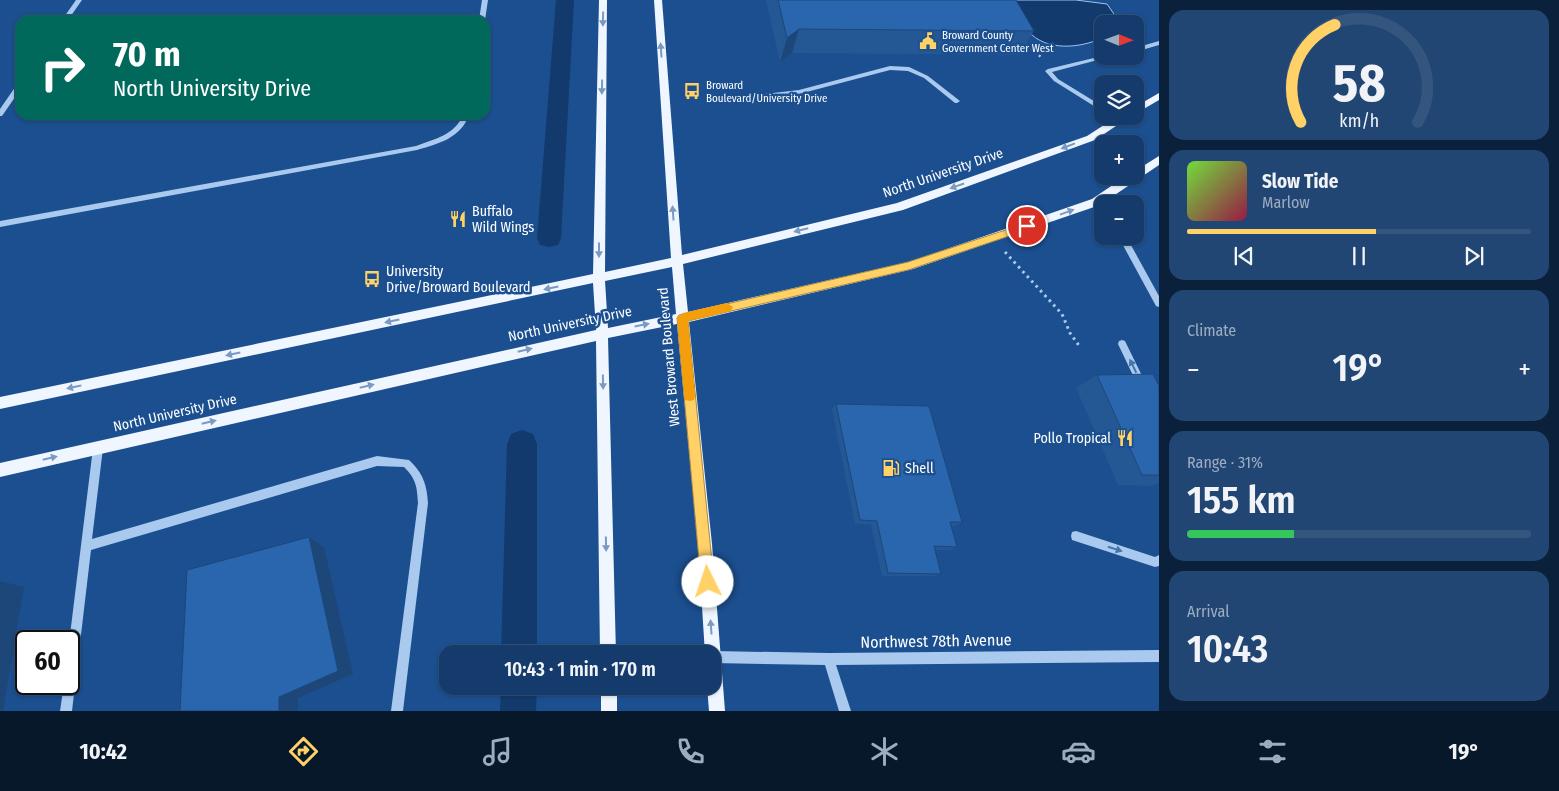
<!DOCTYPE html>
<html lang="en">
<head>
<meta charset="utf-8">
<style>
	body { margin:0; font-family:"Fira Sans Condensed",sans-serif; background:#214673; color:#f1f3f6; height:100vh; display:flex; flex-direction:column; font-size:19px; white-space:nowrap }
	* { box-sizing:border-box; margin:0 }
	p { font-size:16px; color:#9dadc1 }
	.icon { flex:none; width:28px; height:28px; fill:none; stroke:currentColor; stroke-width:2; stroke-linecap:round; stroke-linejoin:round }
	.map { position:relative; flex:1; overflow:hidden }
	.panel { display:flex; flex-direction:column; gap:10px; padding:10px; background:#0b203b; width:400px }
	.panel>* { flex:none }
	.banner { position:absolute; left:15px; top:15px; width:475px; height:105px; border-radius:15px; box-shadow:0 1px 4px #0004,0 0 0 1px #33557e; background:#00695c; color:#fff; overflow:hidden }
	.needle { width:32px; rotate:91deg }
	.fabs { position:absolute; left:1094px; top:15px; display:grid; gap:10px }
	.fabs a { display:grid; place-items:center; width:50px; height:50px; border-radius:10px; background:#143b6b; box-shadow:0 1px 4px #0004,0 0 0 1px #33557e; font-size:25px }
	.speed { position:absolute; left:15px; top:630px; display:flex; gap:10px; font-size:25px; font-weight:700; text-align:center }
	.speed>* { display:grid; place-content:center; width:65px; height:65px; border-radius:50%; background:#143b6b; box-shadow:0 1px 4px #0004,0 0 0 1px #33557e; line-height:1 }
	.speed .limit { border:2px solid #111; border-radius:8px; background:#fff; color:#111 }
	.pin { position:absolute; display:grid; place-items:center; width:42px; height:42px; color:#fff; margin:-21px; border:2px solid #fff; border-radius:50%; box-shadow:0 1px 5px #0007 }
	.me { position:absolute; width:55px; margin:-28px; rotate:356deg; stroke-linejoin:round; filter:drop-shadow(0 0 4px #0008) }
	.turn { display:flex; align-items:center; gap:18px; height:105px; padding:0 15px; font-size:22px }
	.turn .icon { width:65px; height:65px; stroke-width:2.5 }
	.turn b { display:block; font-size:35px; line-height:42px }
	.big { font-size:38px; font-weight:600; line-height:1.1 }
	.panel .widget { flex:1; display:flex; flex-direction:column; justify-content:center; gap:8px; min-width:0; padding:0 18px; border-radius:15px; background:#214673 }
	.panel .dial { align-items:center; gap:0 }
	.dial svg { height:130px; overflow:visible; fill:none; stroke:#33557e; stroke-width:7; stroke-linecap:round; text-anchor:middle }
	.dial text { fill:#f1f3f6; stroke:none }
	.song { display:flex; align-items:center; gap:15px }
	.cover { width:60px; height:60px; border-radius:8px; background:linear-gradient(135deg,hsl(100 70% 55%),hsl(340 70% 35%)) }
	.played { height:5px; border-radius:2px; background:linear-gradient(90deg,#ffd166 55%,#33557e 55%) }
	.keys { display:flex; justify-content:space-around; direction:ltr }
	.heat { display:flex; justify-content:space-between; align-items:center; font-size:28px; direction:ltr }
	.charge { height:8px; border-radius:4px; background:linear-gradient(90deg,#34c759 31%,#33557e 0) }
	.trip { position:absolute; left:439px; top:645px; width:282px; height:50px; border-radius:15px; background:#143b6b; box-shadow:0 1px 4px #0004,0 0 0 1px #33557e; font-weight:600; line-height:50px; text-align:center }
	.dock { display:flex; height:80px; justify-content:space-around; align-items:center; background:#08182b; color:#9dadc1 }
	.dock .icon { width:35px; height:35px }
	.dock .on { color:#ffd166 }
	.dock b { font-size:22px; color:#f1f3f6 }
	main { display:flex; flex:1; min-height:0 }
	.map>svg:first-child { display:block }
	.water { fill:#123a6d; stroke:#9cc4f0 }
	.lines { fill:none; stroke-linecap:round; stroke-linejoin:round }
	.canal { fill:#123a6d; fill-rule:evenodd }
	.path-far1 { stroke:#a9c9ee; stroke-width:2.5; stroke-dasharray:2 3; stroke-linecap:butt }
	.path { stroke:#a9c9ee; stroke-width:3; stroke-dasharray:2.5 4; stroke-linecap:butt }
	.minor { fill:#a9c9ee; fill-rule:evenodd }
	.major { fill:#f0f6ff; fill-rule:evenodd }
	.wall { fill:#245895 }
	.shaded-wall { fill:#1d4779 }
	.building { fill:#2a66ad; stroke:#1d4779 }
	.oneway { fill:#7b9ac1 }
	.oneway2 { fill:#4674ac }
	.route { fill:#ffd166; stroke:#a68842 }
	.slow { fill:#f59e0b }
	.labels { text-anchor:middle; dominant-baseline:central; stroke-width:5; stroke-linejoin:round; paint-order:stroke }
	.far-poi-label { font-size:11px; fill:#fff; stroke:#1b4f8f; text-anchor:start }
	.street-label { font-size:14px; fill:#fff; stroke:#1b4f8f }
	.poi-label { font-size:14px; fill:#fff; stroke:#1b4f8f; text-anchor:start }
	.near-street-label { font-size:16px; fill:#fff; stroke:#1b4f8f }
</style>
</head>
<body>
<main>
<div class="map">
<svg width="1159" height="711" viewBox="0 0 1159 711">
	<rect width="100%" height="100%" fill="#1b4f8f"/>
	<!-- water -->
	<path class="water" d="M1011 0H1076L1107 4 1116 17 1115 24H1102V38C1081 48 1046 52 1028 31 1021 23 1016 10 1011 0Z"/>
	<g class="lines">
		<!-- canal -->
		<path class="canal" d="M556 0H574L561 238 558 245 549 247 540 245 537 238Z
			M522 430 533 434 537 444V654H501L507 444 511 434Z
			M501 686H537L536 711H500Z"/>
		<!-- path-far1 -->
		<path class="path-far1" d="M1024 42 1042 58"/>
		<!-- path -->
		<path class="path" d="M1005 252 1062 314 1070 333 1080 347"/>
		<!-- minor -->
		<path class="minor" d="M76 0H82L68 20H62Z
			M482 0H488L485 20H479Z
			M1159 41V45L1135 52V48Z
			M1102 56H1113L1052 72 1058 79 1102 106V111L1054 81 1045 71 1048 69Z
			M890 66 909 67 928 76 960 101 957 103H955L924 78 908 71 890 70 799 94 755 99 752 97 755 95 799 90Z
			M18 83H20V90L2 116H0V109Z
			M463 115H469C461 138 438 144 417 150L0 227V221L416 146C434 139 455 135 463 115Z
			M1096 199C1103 201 1102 208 1102 214L1099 213 1092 202Z
			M1118 236H1126L1159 296V307L1156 306Z
			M1122 340 1125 341 1145 382 1146 385 1145 388 1142 389 1139 388 1118 344 1119 341Z
			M98 444 101 445 103 448 92 539 377 456 409 460C423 473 427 485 428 503L403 711H391L418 503C417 486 416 479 404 467L377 466 91 550 72 711H60L64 684H69V643L93 448 95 445Z
			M1076 531 1155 557 1159 555V566L1155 567 1072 540 1071 536 1072 532Z
			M1159 650V662L836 665 851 711H839L825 665 713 663 712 654H709L713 651 829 653Z"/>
		<!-- major -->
		<path class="major" d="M599 0H607L605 272 671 258 654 0H662L682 255 897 203 1087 136 1118 116H1131L1095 140 903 210 683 264 688 312 909 262 1092 199 1126 176H1135V171L1159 156V165L1100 205 913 269 689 322 712 544 725 711H709L707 686H712V654H705L698 544 677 324 608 338 616 654H600L596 341 0 477V463L596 330 593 283 0 409V397L593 274ZM672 267 676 314 608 328 605 281Z
			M1159 93V100L1135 114V107Z
			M601 686H617V711H601Z"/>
	</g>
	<!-- wall -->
	<path class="wall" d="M766 0H1016L1034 31 1018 55 792 53 780 62Z
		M1097 375 1159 384V483L1152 486 1118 485 1076 388Z
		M836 404 962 522 955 526H952L957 547 950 550H935L941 574 934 576H882L871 524H855L832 409Z"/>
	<!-- shaded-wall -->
	<path class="shaded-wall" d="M799 29 792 53 780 62 787 38Z
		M309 537 324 547 353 674 298 698V711H279V697Z
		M0 581 24 587 3 711H0Z"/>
	<!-- building -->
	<path class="building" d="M778 0H1016L1034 31 799 29 787 38Z
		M1153 374 1158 384H1159V475H1142L1097 375Z
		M836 404 929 406 962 522H950L957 547 934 546 941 574 888 573 877 521 860 520Z
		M309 537 338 671 279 697V711H180L187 570Z"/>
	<!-- one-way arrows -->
	<defs><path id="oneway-solid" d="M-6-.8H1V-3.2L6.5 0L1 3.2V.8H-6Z" transform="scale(1.25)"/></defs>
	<g class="oneway">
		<use href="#oneway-solid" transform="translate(603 19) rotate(91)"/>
		<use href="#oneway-solid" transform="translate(661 50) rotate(-94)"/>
		<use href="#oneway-solid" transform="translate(602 87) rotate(91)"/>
		<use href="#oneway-solid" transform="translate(1068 146) rotate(159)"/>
		<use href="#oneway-solid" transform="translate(957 186) rotate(161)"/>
		<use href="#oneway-solid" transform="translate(1067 212) rotate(-20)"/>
		<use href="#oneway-solid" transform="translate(673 213) rotate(-94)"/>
		<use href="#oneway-solid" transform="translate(801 230) rotate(166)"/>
		<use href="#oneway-solid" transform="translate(599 250) rotate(90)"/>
		<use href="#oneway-solid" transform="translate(551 288) rotate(168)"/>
		<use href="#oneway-solid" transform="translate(392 321) rotate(168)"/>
		<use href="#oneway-solid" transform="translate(642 325) rotate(-11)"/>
		<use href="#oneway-solid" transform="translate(525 350) rotate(-13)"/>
		<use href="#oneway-solid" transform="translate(233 354) rotate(168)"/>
		<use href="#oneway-solid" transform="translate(603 382) rotate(89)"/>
		<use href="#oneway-solid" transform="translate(367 386) rotate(-13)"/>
		<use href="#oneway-solid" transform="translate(74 387) rotate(168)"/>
		<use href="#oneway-solid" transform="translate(209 422) rotate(-13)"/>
		<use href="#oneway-solid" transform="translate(50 458) rotate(-13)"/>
		<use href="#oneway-solid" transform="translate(606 544) rotate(89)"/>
		<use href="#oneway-solid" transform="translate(711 627) rotate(-94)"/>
	</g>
	<g class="oneway2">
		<use href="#oneway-solid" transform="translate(1133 366) rotate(-116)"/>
		<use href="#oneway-solid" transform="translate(1115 549) rotate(18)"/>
	</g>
	<!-- route -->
	<path class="route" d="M1027 223 1030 224V229L908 270 688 321 714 582 712 586 708 588 703 586 701 582 677 318 679 315 908 262Z"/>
	<!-- slow -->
	<path class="slow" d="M727 303 733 307 731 311 688 321 695 396 694 400 690 401 685 400 677 318 683 313Z"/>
	<!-- icons -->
	<defs>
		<g id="civic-bare" transform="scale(1.35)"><path d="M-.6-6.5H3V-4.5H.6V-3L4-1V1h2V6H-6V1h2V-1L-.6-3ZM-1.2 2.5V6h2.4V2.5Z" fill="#ffd166" stroke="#1b4f8f" stroke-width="2.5" paint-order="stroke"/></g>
		<g id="bus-bare" transform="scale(1.35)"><path d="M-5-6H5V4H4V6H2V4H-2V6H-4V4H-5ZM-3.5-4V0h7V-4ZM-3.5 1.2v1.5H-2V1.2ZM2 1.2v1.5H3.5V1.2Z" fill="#ffd166" stroke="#1b4f8f" stroke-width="2.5" paint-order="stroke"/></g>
		<g id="restaurant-bare" transform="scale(1.35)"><path d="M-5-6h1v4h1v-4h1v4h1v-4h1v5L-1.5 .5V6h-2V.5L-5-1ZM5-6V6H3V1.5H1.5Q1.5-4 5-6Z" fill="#ffd166" stroke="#1b4f8f" stroke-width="2.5" paint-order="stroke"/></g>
		<g id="fuel-bare" transform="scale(1.35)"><path d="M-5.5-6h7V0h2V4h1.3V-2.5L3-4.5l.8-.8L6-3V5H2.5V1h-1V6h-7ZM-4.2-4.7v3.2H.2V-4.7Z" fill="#ffd166" stroke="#1b4f8f" stroke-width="2.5" paint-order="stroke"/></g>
	</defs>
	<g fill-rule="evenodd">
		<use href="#civic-bare" x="928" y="41"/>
		<use href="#bus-bare" x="692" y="91"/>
		<use href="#restaurant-bare" x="458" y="219"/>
		<use href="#bus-bare" x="372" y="279"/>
		<use href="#restaurant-bare" x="1125" y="438"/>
		<use href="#fuel-bare" x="891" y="468"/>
	</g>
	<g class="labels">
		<!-- far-poi labels -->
		<g class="far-poi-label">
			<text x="942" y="35">Broward County<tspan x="942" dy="13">Government Center West</tspan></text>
			<text x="706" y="85">Broward<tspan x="706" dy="13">Boulevard/University Drive</tspan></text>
		</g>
		<!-- street labels -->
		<g class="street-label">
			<text transform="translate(943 173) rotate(-19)">North University Drive</text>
			<text transform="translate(570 324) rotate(-12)">North University Drive</text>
			<text transform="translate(669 357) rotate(-95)">West Broward Boulevard</text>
			<text transform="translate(175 413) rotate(-13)">North University Drive</text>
		</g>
		<!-- poi labels -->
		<g class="poi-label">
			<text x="472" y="211">Buffalo<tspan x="472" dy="16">Wild Wings</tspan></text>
			<text x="386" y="271">University<tspan x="386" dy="16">Drive/Broward Boulevard</tspan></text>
			<text x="1111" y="438" text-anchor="end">Pollo Tropical</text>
			<text x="905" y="468">Shell</text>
		</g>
		<!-- near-street labels -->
		<g class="near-street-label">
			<text transform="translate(936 641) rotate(-1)">Northwest 78th Avenue</text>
		</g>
	</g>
</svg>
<div class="fabs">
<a><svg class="needle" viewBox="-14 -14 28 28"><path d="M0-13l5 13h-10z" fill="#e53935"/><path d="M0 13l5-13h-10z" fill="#9dadc1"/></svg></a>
<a><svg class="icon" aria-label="layers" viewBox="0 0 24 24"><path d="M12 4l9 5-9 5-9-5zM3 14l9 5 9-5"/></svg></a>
<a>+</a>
<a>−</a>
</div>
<div class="speed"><div class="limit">60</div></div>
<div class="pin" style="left:1027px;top:226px;background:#d93025"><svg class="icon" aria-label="arrive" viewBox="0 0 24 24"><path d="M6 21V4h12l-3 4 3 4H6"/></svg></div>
<svg class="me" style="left:708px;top:582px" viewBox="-20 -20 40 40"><circle r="19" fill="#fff"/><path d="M0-13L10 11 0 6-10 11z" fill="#ffd166"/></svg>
<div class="trip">10:43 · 1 min · 170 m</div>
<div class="banner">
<div class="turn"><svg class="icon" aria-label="right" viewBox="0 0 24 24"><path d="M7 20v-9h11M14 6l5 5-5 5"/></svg><div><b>70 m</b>North University Drive</div></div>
</div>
</div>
<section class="panel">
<div class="widget dial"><svg viewBox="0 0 100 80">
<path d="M14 69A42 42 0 1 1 86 69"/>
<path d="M14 69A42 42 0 0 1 35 9" stroke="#ffd166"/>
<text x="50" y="56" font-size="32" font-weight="700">58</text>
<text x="50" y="72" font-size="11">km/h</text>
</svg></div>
<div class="widget">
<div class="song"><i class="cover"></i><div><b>Slow Tide</b><p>Marlow</p></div></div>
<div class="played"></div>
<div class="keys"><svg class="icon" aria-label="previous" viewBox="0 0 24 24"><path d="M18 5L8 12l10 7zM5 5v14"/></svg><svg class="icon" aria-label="pause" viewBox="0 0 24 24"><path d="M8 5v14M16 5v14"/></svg><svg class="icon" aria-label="next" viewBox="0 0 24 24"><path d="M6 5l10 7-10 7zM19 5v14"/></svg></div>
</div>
<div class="widget"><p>Climate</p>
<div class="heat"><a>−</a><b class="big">19°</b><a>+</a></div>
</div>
<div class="widget"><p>Range · 31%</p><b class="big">155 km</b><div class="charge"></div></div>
<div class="widget"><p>Arrival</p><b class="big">10:43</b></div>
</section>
</main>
<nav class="dock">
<b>10:42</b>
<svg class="icon on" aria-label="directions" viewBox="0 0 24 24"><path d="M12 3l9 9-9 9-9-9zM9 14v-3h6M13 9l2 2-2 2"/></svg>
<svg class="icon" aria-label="music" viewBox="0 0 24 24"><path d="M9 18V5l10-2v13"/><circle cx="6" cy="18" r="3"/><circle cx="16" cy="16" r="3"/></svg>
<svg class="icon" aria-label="phone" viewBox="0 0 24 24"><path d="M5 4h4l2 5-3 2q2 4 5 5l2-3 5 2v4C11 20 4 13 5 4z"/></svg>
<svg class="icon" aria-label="climate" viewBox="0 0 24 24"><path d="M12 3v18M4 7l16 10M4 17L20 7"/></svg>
<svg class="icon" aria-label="car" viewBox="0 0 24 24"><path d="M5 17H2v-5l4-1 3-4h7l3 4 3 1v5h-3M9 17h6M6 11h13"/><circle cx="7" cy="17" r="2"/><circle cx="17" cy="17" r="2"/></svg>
<svg class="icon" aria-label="filters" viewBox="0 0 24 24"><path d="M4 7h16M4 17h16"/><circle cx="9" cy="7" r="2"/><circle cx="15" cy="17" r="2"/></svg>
<b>19°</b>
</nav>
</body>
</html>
